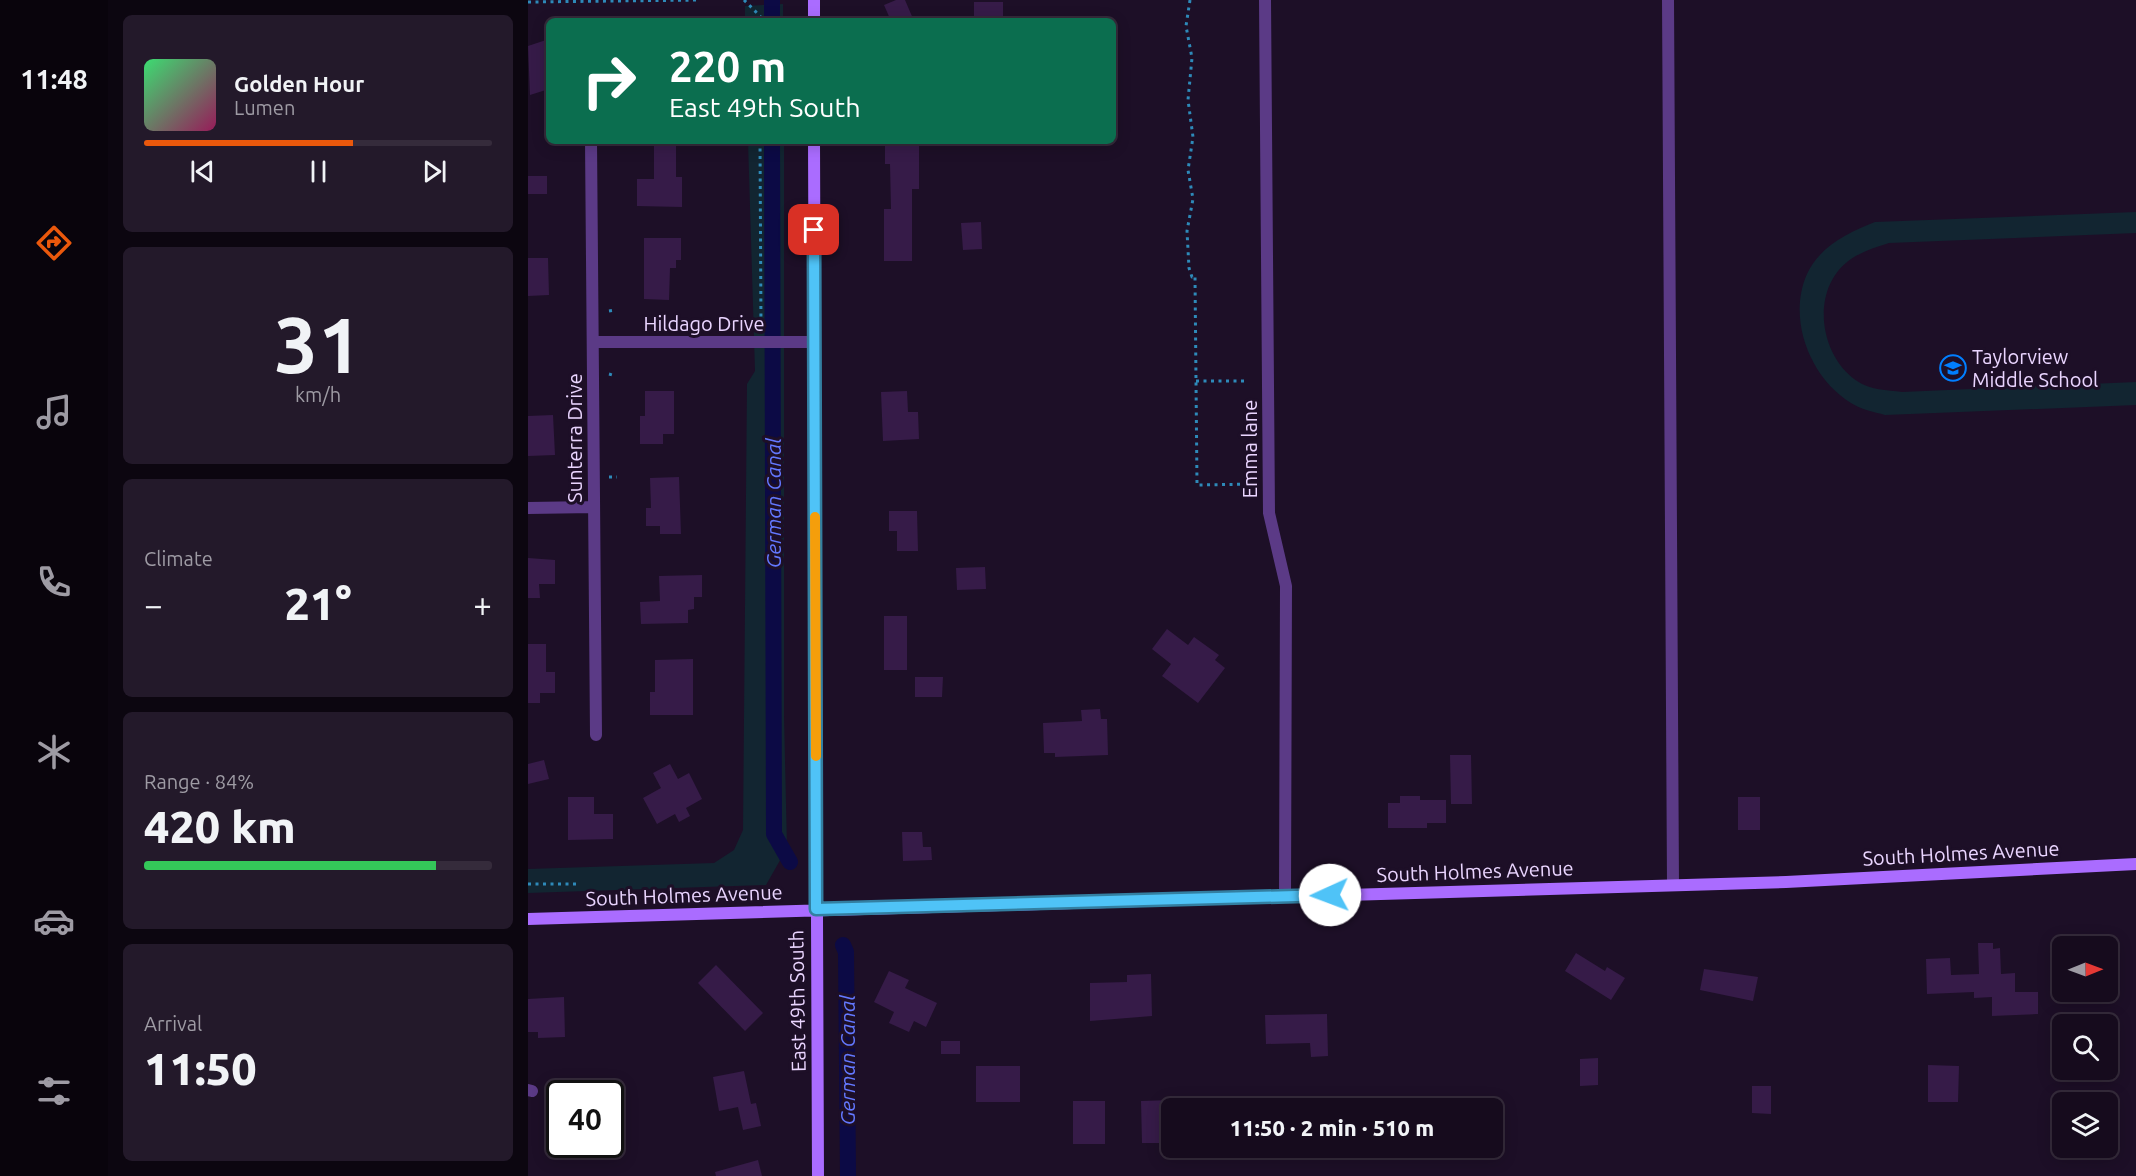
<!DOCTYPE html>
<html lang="en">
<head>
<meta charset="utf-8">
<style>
	body { margin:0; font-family:Ubuntu,sans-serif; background:#23192a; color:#f1f3f6; height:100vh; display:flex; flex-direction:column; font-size:22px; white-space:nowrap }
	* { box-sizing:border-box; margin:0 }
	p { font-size:20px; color:#9e9ba4 }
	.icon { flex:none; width:33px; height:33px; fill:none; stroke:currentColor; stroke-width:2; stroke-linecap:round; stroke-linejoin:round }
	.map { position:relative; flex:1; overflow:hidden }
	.side { display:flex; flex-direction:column; gap:15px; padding:15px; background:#0c0610; width:420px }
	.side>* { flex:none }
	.hud { position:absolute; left:18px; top:18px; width:570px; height:126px; border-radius:9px; box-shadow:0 3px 15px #0003,0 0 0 2px #352b3b; background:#0b6e4f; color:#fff; overflow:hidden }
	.needle { width:39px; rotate:89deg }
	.tools { position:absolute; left:1524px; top:936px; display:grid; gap:12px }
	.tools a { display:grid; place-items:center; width:66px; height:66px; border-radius:9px; background:#160b1d; box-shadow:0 3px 15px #0003,0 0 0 2px #352b3b; font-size:30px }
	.speed { position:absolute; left:18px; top:1080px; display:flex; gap:12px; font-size:30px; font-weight:700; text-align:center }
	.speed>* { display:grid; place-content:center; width:78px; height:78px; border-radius:50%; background:#160b1d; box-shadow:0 3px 15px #0003,0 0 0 2px #352b3b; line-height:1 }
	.speed .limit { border:3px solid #111; border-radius:9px; background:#fff; color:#111 }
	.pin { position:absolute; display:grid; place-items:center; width:51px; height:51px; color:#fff; margin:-26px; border-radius:12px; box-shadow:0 3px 9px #0006 }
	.me { position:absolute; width:66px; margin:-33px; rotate:268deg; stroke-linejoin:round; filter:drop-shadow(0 0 4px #0008) }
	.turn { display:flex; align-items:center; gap:21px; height:126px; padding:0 24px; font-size:27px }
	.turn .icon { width:78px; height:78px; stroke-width:2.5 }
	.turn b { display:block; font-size:42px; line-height:51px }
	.big { font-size:45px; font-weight:800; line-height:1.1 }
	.side .widget { flex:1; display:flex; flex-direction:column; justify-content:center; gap:9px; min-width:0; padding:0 21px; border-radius:9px; background:#23192a }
	.side .dial { align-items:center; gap:0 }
	.dial b { font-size:78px; line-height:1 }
	.song { display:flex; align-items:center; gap:18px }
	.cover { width:72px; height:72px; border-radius:9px; background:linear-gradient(135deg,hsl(140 70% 55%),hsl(330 70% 35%)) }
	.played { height:6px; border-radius:3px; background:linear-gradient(90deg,#ea580c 60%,#352b3b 60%) }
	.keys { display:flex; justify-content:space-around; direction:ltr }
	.heat { display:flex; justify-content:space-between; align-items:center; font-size:33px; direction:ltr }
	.charge { height:9px; border-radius:4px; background:linear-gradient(90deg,#34c759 84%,#352b3b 0) }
	.trip { position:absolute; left:633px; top:1098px; width:342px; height:60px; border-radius:9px; background:#160b1d; box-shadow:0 3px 15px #0003,0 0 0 2px #352b3b; font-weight:800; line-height:60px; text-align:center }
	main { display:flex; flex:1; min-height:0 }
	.tabs { display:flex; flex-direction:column; width:108px; justify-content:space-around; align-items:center; background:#09040c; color:#9e9ba4 }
	.tabs .icon { width:42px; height:42px }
	.tabs .on { color:#ea580c }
	.tabs b { font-size:27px; color:#f1f3f6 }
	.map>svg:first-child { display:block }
	.green { fill:#122531 }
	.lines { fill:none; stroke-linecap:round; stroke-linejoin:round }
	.canal { stroke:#0c0a45; stroke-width:16 }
	.building { fill:#361b48 }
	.path { stroke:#2e8ab9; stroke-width:3; stroke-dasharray:3 4.5; stroke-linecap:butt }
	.street { stroke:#5b3a86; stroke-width:12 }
	.secondary { stroke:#aa6cff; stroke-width:12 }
	.route-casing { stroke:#337fa1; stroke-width:15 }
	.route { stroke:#4fc3f7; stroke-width:10 }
	.slow { stroke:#f59e0b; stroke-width:10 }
	.labels { text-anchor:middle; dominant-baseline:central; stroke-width:6; stroke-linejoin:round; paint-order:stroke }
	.street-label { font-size:20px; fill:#ead5ff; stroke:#1d0f27 }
	.poi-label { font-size:20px; fill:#ead5ff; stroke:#1d0f27; text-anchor:start }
	.water-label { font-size:21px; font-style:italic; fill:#6378ff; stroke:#1d0f27 }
</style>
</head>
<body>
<main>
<nav class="tabs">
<b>11:48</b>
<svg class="icon on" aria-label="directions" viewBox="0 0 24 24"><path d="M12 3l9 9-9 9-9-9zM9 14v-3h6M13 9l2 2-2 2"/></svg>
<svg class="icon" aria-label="music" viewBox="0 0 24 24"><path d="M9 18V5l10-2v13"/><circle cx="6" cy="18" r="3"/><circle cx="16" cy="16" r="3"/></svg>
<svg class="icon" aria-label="phone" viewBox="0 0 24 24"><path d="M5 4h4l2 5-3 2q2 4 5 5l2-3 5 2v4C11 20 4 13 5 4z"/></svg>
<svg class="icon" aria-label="climate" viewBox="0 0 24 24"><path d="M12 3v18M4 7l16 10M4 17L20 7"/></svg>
<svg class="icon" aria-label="car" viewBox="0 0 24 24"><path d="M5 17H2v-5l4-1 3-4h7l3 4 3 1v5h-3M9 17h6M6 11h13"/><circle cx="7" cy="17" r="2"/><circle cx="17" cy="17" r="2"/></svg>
<svg class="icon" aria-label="filters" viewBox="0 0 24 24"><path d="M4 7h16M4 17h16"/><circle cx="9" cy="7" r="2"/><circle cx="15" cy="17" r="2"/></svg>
</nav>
<section class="side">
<div class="widget">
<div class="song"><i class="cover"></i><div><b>Golden Hour</b><p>Lumen</p></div></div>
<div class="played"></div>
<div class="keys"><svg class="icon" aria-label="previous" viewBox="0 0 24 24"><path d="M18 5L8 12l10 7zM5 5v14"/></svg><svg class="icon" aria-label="pause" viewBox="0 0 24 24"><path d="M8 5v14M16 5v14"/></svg><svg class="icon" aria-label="next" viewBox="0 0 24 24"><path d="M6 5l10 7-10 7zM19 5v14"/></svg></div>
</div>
<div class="widget dial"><b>31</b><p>km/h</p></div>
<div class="widget"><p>Climate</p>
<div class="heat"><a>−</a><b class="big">21°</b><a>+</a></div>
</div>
<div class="widget"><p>Range · 84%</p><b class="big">420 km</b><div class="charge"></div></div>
<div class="widget"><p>Arrival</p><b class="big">11:50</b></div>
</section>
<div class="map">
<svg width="1608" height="1176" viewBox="0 0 1608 1176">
	<rect width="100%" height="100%" fill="#1d0f27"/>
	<!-- green -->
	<path class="green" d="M255 4V21H217V6Z
		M220 141H256V716L259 848 238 885 0 893V869L186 863 206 850 215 830 219 384 227 371Z
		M1608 212V233L1361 243C1348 247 1335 251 1323 259 1282 287 1290 355 1329 381 1342 390 1359 390 1374 392L1608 382V405L1357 415C1346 412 1332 409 1323 403 1282 378 1259 319 1279 274 1292 246 1321 232 1347 222Z"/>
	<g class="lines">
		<!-- canal -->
		<path class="canal" d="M244 0V21
			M244 141 246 834 262 862
			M315 945 318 952 320 1176"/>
	</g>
	<!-- building -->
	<path class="building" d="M368 0H377L386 21H363L356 5Z
		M446 2H475V21H446Z
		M21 39V89L2 95 0 46Z
		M362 141 391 143V189H384V261H356V209H363L362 164H357V144H362Z
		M126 145H148V177H154V207L109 206V179H126Z
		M0 176H19V194H0Z
		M453 222 454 249 435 250 433 223Z
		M116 238H153V260H148V268H142L141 300 116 299Z
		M0 258H20L21 295 0 296Z
		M117 391H146V434H135V444H112V416H117Z
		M379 391 380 412H390L391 439 355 441 353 392Z
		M25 415 27 455 0 456V416Z
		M151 477 153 534H132V526H118V508H123L122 478Z
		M361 511H389L390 551H369V531H361Z
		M0 558 27 560V584H11L12 598H0Z
		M457 567 458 589 429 590 428 568Z
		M174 575V597H166V609L160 610V623L113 624 112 602 132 601 131 576Z
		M356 616H379V670H356Z
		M639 629 660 645 666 637 691 655 687 660 697 668 670 703 634 676 643 664 624 649Z
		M0 644H18V672H27V693H12V703H0Z
		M165 659V715H122V692H127V660Z
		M387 677H415L414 697H387Z
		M572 709 573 719H579L580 755 527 757V753H516L515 723 554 721 553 710Z
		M922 755H943L944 804H923Z
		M16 760 21 779 0 784V764Z
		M142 764 150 779 161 773 174 799 158 808 162 816 151 822 147 814 129 824 115 798 133 788 125 773Z
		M872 796H892V800H918V823H899V828H860V803H872Z
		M40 797H66V814H85V839L40 840Z
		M1210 797H1232V830H1210Z
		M374 832H394L395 847H403L404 860 375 861Z
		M1450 943H1465V949L1472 948 1473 974 1487 973V992H1510V1014L1464 1016V997L1446 998V992L1399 994 1398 959 1422 958 1423 975 1451 974Z
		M1048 953 1077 971 1079 967 1097 978 1083 1000 1037 971Z
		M188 965 235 1013 217 1031 170 983Z
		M1176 969 1230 977 1225 1001 1172 990Z
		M361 971 381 980 377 988 409 1003 398 1027 386 1021 381 1032 361 1023 366 1012 346 1002Z
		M623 974 624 1016 562 1021V983L599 982V975Z
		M36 997 37 1037 10 1038V1032H0V999Z
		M799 1014 800 1056 783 1057 782 1043 738 1044 737 1015Z
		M413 1041H432V1054H413Z
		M1070 1058V1085L1052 1086V1059Z
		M1400 1065 1431 1066 1430 1102H1400Z
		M448 1066H492V1102H448Z
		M216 1071 223 1104 228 1103 233 1126 215 1130 210 1107 191 1111 185 1077Z
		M1224 1086H1243V1114L1224 1113Z
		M644 1100V1143H614L613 1101Z
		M545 1101H577V1144H545Z
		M230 1160 234 1176H188L187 1172Z"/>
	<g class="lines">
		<!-- path -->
		<path class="path" d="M216 0 232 16V21
			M662 0 658 26 664 58 660 100 665 137 660 170 665 199 659 231 661 268 664 277 667 276 669 485 727 484
			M0 2 172 0
			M232 141 233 329
			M81 311 87 310
			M81 374 88 376
			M668 381H716
			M81 477H89
			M0 884H48"/>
		<!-- street -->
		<path class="street" d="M737 0 741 513 758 586 757 896
			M1140 0 1145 885
			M63 141 68 735
			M65 342H287
			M0 508 66 507
			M0 1090 4 1091"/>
		<!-- secondary -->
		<path class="secondary" d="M286 0V21
			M286 141 290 1176
			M0 919 1258 882 1608 864"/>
	</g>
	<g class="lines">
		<!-- route casing -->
		<g class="route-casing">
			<path id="route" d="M286 230 288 909 802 895"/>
		</g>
		<!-- route -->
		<use href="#route" class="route"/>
		<!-- slow -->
		<path class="slow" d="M287 517 288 756"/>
	</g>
	<!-- icons -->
	<defs>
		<g id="school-ring" transform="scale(1.35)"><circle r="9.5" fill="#1d0f27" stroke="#017fff" stroke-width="1.5"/><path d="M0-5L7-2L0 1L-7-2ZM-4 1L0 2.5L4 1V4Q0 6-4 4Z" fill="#017fff"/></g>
	</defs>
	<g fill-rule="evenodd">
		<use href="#school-ring" x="1425" y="368"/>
	</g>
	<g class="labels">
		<!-- street labels -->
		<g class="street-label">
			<text x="176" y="323">Hildago Drive</text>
			<text transform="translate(46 438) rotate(-90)">Sunterra Drive</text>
			<text transform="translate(721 449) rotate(-90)">Emma lane</text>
			<text transform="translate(1433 853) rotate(-3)">South Holmes Avenue</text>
			<text transform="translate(947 871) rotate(-2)">South Holmes Avenue</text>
			<text transform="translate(156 895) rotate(-2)">South Holmes Avenue</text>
			<text transform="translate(269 1001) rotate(-91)">East 49th South</text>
		</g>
		<!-- poi labels -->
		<g class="poi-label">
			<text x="1444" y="356">Taylorview<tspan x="1444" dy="23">Middle School</tspan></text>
		</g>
		<!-- water labels -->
		<g class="water-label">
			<text transform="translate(245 503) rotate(-90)">German Canal</text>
			<text transform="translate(319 1060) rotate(-90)">German Canal</text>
		</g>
	</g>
</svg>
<div class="tools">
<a><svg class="needle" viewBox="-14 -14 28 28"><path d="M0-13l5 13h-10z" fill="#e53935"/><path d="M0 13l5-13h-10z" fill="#9e9ba4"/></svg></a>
<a><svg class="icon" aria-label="search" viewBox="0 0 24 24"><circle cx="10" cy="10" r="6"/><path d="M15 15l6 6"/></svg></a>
<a><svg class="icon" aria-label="layers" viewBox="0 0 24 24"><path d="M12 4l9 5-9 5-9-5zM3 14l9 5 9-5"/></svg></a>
</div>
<div class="speed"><div class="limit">40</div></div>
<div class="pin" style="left:286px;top:230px;background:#d93025"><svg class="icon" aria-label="arrive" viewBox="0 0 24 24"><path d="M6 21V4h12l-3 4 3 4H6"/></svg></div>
<svg class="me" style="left:802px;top:895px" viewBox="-20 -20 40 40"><circle r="19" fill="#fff"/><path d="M0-13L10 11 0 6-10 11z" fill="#4fc3f7"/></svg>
<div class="trip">11:50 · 2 min · 510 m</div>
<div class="hud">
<div class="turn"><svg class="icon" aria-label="right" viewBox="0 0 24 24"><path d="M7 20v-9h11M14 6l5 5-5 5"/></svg><div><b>220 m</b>East 49th South</div></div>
</div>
</div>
</main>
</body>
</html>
